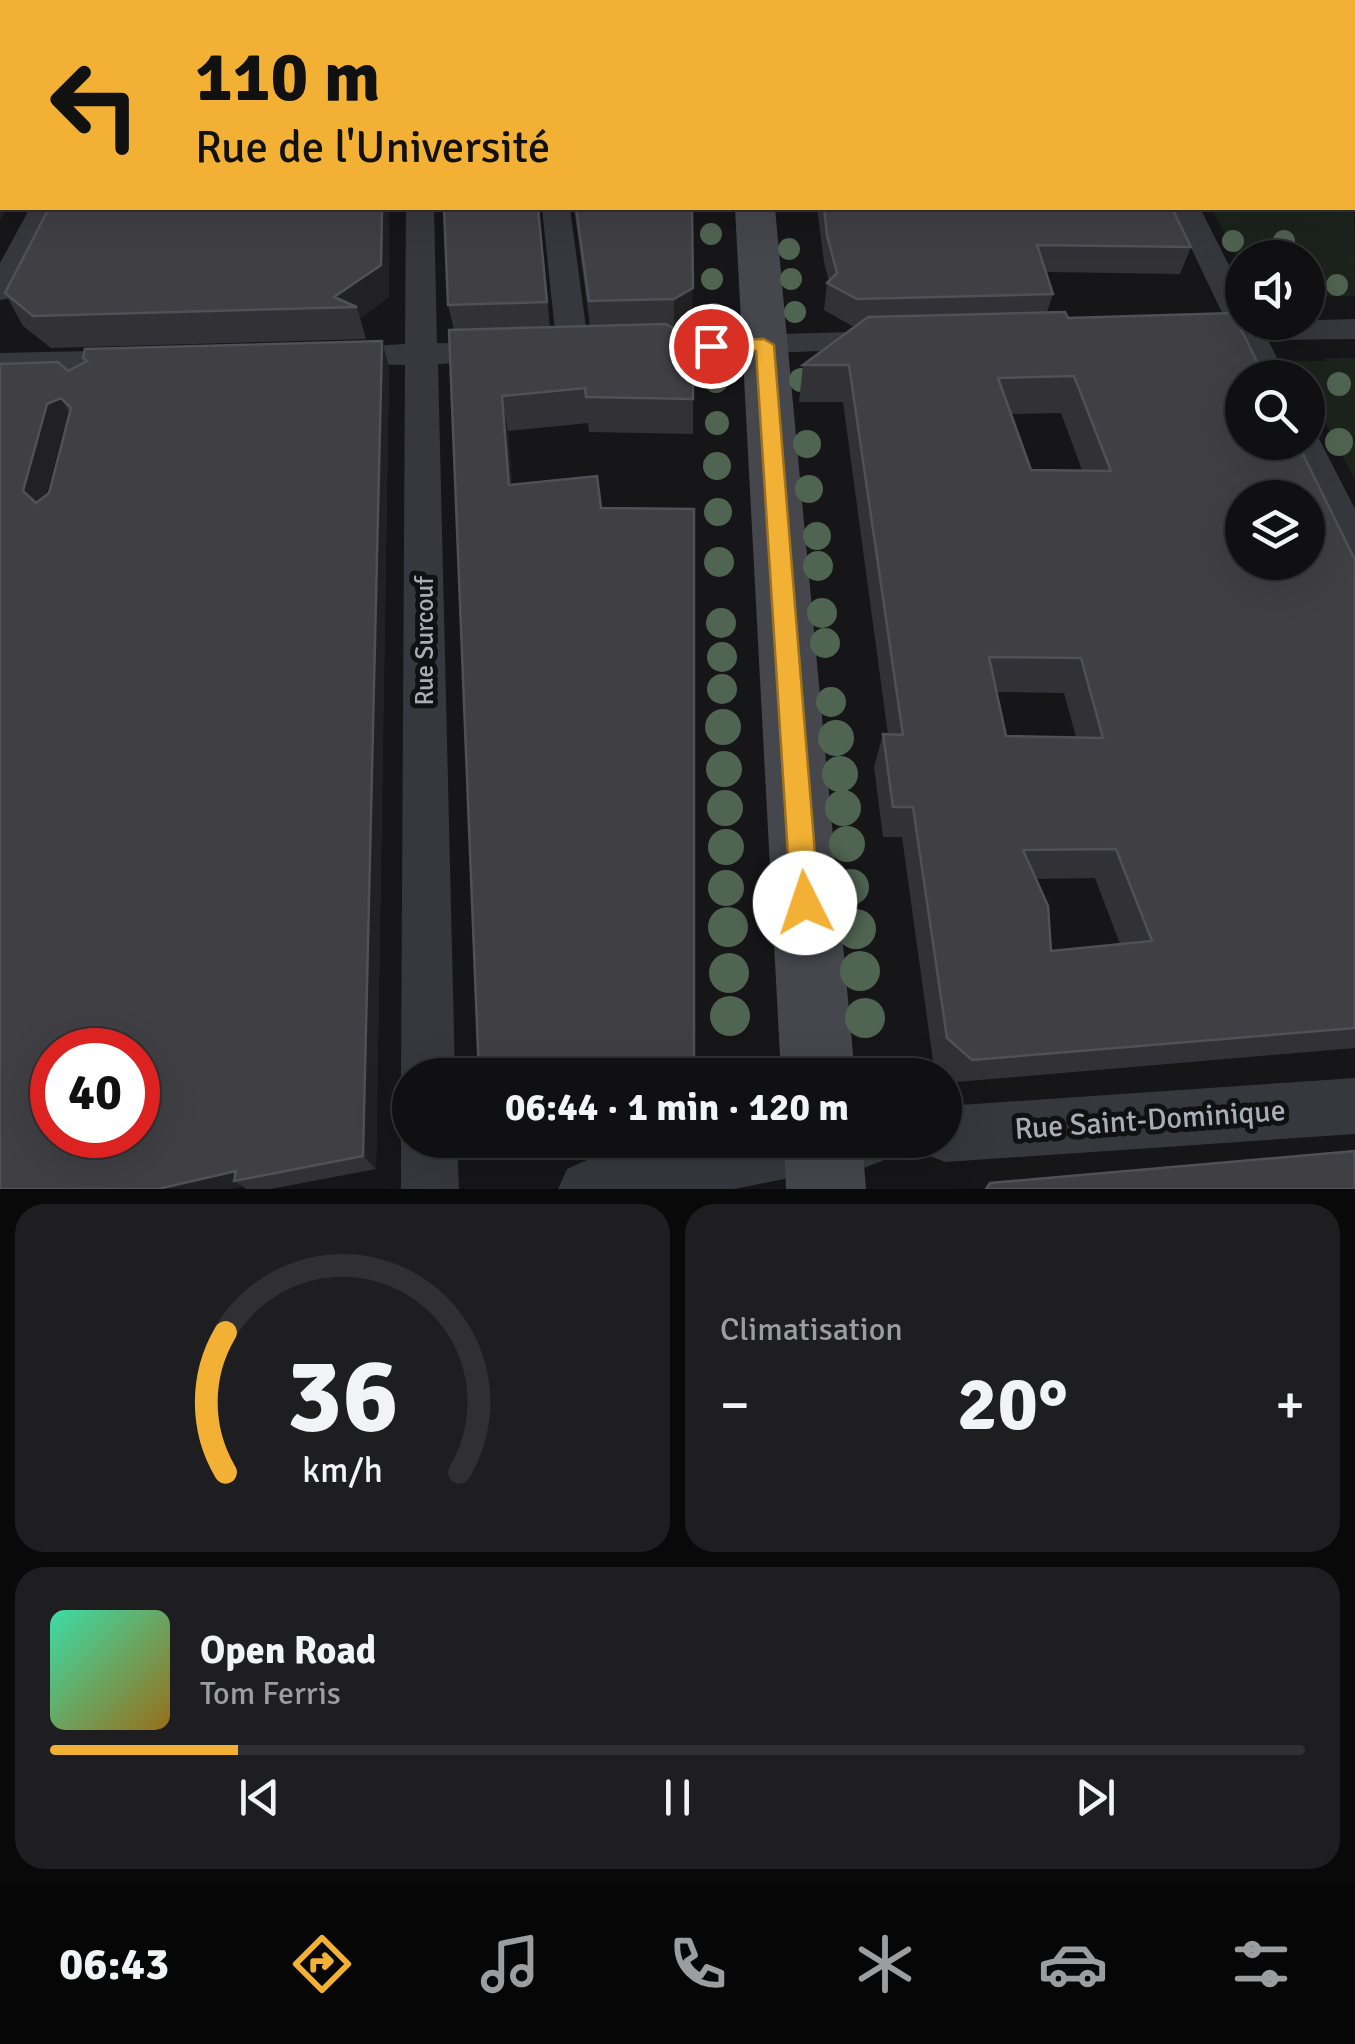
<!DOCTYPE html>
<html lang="fr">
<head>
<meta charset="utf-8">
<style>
	body { margin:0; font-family:Signika,sans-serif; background:#1e1e20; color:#f1f3f6; height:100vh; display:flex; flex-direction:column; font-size:38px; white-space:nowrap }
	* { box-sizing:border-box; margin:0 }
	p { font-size:32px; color:#9c9d9f }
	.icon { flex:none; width:55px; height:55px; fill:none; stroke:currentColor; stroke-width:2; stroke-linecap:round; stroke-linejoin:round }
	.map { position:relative; height:1189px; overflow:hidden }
	.sheet { display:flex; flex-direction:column; gap:15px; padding:15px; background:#09090a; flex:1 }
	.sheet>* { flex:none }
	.guide { position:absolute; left:0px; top:0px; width:1355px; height:210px; box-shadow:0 10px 40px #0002,0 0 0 2px #303032; background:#f2b134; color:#111; overflow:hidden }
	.controls { position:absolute; left:1225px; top:240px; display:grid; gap:20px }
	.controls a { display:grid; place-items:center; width:100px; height:100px; border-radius:50%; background:#101012; box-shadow:0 10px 40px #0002,0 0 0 2px #303032; font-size:50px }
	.speed { position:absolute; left:30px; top:1028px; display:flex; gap:20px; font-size:50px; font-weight:700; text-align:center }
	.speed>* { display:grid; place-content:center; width:130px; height:130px; border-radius:50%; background:#101012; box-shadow:0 10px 40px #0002,0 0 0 2px #303032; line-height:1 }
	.speed .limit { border:15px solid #d22; background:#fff; color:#111 }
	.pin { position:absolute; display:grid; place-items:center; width:85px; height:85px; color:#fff; margin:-42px; border:5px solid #fff; border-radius:50%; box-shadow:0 2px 10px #0007 }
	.me { position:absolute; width:110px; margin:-55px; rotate:356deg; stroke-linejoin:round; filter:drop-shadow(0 0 8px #0008) }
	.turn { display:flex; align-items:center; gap:35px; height:210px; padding:0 30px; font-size:45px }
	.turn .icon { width:130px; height:130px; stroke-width:2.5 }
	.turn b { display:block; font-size:70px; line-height:85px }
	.big { font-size:75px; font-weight:700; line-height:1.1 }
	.sheet .tile { flex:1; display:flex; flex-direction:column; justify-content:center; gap:15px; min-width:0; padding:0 35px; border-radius:30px; background:#1e1e20 }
	.sheet .dial { align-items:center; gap:0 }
	.dial svg { height:260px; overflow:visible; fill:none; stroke:#303032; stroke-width:7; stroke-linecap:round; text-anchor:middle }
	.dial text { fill:#f1f3f6; stroke:none }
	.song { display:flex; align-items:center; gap:30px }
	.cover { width:120px; height:120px; border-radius:15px; background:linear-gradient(135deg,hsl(160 70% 55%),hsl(40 70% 35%)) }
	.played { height:10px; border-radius:5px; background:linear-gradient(90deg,#f2b134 15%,#303032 15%) }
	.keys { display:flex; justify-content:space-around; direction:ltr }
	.heat { display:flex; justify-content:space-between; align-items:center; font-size:55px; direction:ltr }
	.sheet .tiles { flex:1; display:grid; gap:15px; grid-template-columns:1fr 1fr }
	.tile:last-child { grid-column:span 2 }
	.trip { position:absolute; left:392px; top:1058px; width:570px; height:100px; border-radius:50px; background:#101012; box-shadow:0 10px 40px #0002,0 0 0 2px #303032; font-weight:700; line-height:100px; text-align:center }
	.tabs { display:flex; height:160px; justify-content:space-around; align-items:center; background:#060607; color:#9c9d9f }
	.tabs .icon { width:70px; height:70px }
	.tabs .selected { color:#f2b134 }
	.tabs b { font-size:45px; color:#f1f3f6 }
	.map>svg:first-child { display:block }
	.green { fill:#1c231d }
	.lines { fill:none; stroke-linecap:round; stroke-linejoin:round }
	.lane { fill:#37383d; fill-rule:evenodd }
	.street { fill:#37383d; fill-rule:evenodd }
	.secondary { fill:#45474d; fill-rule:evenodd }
	.primary { fill:#53555c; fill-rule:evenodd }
	.tree { fill:#506452 }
	.wall { fill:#323236; fill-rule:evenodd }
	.shaded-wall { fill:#212124 }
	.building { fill:#3f3f44; stroke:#4f5156; stroke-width:2.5; fill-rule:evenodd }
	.route { fill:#f2b134; stroke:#9d7322; stroke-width:2.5 }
	.labels { text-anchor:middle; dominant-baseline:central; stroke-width:10; stroke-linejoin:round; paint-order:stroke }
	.street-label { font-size:25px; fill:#a8adb8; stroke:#111113 }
	.near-street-label { font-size:30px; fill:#a8adb8; stroke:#111113 }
</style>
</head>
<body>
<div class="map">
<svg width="1355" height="1189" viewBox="0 0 1355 1189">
	<rect width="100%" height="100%" fill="#161618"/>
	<!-- green -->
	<path class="green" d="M1353 112 1355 296H1308V258H1242V266L1211 208H1352Z
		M1325 358H1355V480L1308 390V378L1301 377 1292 361H1325Z"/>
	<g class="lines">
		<!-- lane -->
		<path class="lane" d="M1352 103H1355V111H1352Z"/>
		<!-- street -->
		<path class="street" d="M712 0H806L711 2Z
			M1071 0H1093L1094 2H1072Z
			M30 208H58L15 291 11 298 0 300V263Z
			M406 208H434L437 343 518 345 522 352 518 359 438 364 455 1075H410V1095L401 1075 405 365 322 363 318 356 322 349 405 344Z
			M542 208H570L589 350 585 357 573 360 561 357 557 350Z
			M1172 208H1200L1242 291V322L1355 319V339L1268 340 1287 378H1254L1236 340 1178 338 1173 331 1178 324 1226 321Z
			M886 331 897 334 902 341 897 348 639 358 627 355 623 348 627 341 639 338Z
			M136 350 148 354 152 361 148 368 0 375V353Z
			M1308 431 1316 433 1355 509V561L1341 557 1286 442H1308Z
			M1355 1078V1134L945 1162 925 1154 919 1140H945V1106Z
			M409 1120 410 1140H457L459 1189H401V1140Z
			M692 1140H892L884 1160 864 1168 824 1171 734 1189H558L567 1169 587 1160Z"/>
		<!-- secondary -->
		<path class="secondary" d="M726 0H756V2H726Z
			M735 208H775L855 1075H781Z
			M784 1140H862L866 1189H786Z"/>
		<!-- primary -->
		<path class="primary" d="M20 0H114L19 2Z"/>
	</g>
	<!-- trees -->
	<g class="tree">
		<circle cx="711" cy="234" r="11"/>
		<circle cx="1233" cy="241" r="11"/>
		<circle cx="1284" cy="241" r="11"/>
		<circle cx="789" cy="249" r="11"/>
		<circle cx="712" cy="279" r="11"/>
		<circle cx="791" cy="279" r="11"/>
		<circle cx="1337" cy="285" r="11"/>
		<circle cx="795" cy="312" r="11"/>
		<circle cx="714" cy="314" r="11"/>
		<circle cx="801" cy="380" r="12"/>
		<circle cx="716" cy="381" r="12"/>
		<circle cx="1339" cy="384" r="12"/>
		<circle cx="717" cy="423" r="12"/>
		<circle cx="1339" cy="442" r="14"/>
		<circle cx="807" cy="444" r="14"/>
		<circle cx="717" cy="466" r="14"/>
		<circle cx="809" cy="489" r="14"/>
		<circle cx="718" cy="512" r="14"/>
		<circle cx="817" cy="536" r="14"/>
		<circle cx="719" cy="562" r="15"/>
		<circle cx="818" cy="566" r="15"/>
		<circle cx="822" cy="613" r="15"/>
		<circle cx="721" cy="623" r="15"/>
		<circle cx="825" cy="643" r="15"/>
		<circle cx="722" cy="657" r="15"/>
		<circle cx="722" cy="689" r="15"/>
		<circle cx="831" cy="702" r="15"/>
		<circle cx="723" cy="727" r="18"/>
		<circle cx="836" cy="738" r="18"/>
		<circle cx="724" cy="769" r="18"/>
		<circle cx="840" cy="774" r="18"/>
		<circle cx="725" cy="808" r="18"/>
		<circle cx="843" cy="808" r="18"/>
		<circle cx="847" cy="844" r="18"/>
		<circle cx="726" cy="847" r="18"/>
		<circle cx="851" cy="887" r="18"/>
		<circle cx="726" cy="888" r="18"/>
		<circle cx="728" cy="927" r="20"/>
		<circle cx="856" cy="929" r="20"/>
		<circle cx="860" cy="971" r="20"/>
		<circle cx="729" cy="973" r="20"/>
		<circle cx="730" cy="1016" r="20"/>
		<circle cx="865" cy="1018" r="20"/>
	</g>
	<!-- wall -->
	<path class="wall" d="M1146 0H1331L1333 2H1145Z
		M1352 26 1355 30V83H1352Z
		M0 31H2V114H0Z
		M49 208H389V297L360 318 366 339 51 348 23 326 5 293Z
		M444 208H539L550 328 590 326 574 208H692V320L675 330 693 341V434L589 432 588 423 508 431 512 485 601 508 694 509V1075H479L454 330 448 305Z
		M817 208H1172L1191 247 1180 274 1046 272 1053 294 1047 312 1068 318 1355 560V1048L956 1082 933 1061 902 837H883L874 767 883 734 888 735 843 402H799L803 365 855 326H852L824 310 827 283 829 282 824 262ZM1061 413 1082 470H1031L1011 414ZM996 692 1064 693 1076 737 1006 736ZM1095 878 1120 944 1051 951 1036 879Z
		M83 358 389 367 376 1169 271 1189H246L242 1186 229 1189H0V364L68 371 85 362ZM66 430 49 493 46 495 63 431Z"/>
	<!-- shaded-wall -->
	<path class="shaded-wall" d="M0 158 2 163V208H8L0 221Z
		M382 208H389V297L360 318 357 307 334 297Z
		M693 288 692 320 674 331V299Z
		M382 341 389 367 376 1169 363 1156Z
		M502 396 508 431 515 520 509 485Z
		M61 398 76 425 63 431 40 517 23 491 47 404Z
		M236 1171 234 1181 242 1186 229 1189H158Z"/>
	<!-- building -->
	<path class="building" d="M327 0H379L386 2H254Z
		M435 0H519L526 2H435Z
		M540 0H692V2H534Z
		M794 0H1071L1073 2H795Z
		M1166 0H1331L1333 2H1168Z
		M1352 26 1355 30V58H1352Z
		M0 31H2V80H0Z
		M49 208H382L381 265 334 297 357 307 33 316 5 293Z
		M444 208H538L547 302 448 305Z
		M576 208H692L693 288 674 299 589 301Z
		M824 208H1172L1191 247 1037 245 1053 294 857 299 827 283 837 273 827 235Z
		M1065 312 1068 318 1233 313 1265 378H1242V442H1297L1355 560V1028L972 1060 947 1038 913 807H893L883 734 903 735 849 365H803L868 317ZM1074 376 1111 471 1031 470 998 378ZM1242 498H1308V562H1242ZM989 657 1081 658 1103 738 1006 736ZM1116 849 1152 941 1051 951 1048 906 1023 850Z
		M666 324 693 341V399L586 397 585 388 502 396 509 485 597 476 601 508 694 509V1073L693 1075H479L449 330Z
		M382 341 363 1156 234 1181 236 1171 158 1189H0V364L58 362 68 371 87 361 83 358 85 349ZM61 398 71 408 49 493 36 503 23 491 47 404ZM52 1050H138V1135H52Z
		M1355 1151V1189H986L990 1183Z"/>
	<!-- route -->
	<path class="route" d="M764 339 774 345 819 903 815 912 805 916 795 912 791 903 756 351 711 352 702 346 711 340Z"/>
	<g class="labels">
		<!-- street labels -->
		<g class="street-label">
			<text transform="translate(424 641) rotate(-90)">Rue Surcouf</text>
		</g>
		<!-- near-street labels -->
		<g class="near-street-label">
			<text transform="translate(1150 1120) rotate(-4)">Rue Saint-Dominique</text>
		</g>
	</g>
</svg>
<div class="controls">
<a><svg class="icon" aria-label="sound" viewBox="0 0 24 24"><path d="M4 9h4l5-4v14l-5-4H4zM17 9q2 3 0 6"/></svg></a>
<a><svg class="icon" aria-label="search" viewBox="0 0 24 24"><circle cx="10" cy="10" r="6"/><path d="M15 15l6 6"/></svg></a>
<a><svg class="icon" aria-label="layers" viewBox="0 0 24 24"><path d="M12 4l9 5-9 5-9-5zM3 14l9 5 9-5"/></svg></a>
</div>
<div class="speed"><div class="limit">40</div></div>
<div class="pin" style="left:711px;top:346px;background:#d93025"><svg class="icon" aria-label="arrive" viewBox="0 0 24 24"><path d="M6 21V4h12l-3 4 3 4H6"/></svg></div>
<svg class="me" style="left:805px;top:903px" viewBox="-20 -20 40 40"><circle r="19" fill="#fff"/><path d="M0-13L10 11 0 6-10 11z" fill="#f2b134"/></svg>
<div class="trip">06:44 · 1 min · 120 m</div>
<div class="guide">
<div class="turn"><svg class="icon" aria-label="left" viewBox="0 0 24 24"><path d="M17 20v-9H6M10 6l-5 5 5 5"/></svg><div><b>110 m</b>Rue de l'Université</div></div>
</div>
</div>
<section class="sheet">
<div class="tiles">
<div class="tile dial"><svg viewBox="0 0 100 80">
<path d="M14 69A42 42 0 1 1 86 69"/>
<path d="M14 69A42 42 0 0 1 14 26" stroke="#f2b134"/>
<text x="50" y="56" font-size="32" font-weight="700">36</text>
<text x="50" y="72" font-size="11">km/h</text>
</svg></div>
<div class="tile"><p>Climatisation</p>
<div class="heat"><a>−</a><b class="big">20°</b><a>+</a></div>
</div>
<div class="tile">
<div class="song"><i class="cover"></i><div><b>Open Road</b><p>Tom Ferris</p></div></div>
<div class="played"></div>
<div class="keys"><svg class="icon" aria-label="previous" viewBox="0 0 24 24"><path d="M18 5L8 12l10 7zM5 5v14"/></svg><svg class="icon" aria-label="pause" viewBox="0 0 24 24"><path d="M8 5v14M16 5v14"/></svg><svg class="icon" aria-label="next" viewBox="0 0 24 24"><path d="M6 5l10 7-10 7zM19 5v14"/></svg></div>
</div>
</div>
</section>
<nav class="tabs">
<b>06:43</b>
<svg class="icon selected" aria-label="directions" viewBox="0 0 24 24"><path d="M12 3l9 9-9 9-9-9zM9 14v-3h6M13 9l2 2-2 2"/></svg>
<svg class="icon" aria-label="music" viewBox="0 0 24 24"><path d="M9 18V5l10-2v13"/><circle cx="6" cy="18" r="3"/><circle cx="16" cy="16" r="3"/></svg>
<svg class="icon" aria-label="phone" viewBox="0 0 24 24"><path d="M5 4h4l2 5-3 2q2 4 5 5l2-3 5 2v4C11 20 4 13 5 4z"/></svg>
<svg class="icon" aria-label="climate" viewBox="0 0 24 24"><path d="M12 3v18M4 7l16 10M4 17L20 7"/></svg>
<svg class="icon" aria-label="car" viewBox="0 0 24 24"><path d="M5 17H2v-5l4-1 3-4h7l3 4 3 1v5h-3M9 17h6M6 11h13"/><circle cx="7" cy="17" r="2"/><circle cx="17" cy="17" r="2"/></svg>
<svg class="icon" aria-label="filters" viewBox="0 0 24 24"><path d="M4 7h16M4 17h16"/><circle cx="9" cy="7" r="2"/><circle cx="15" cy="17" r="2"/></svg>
</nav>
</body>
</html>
